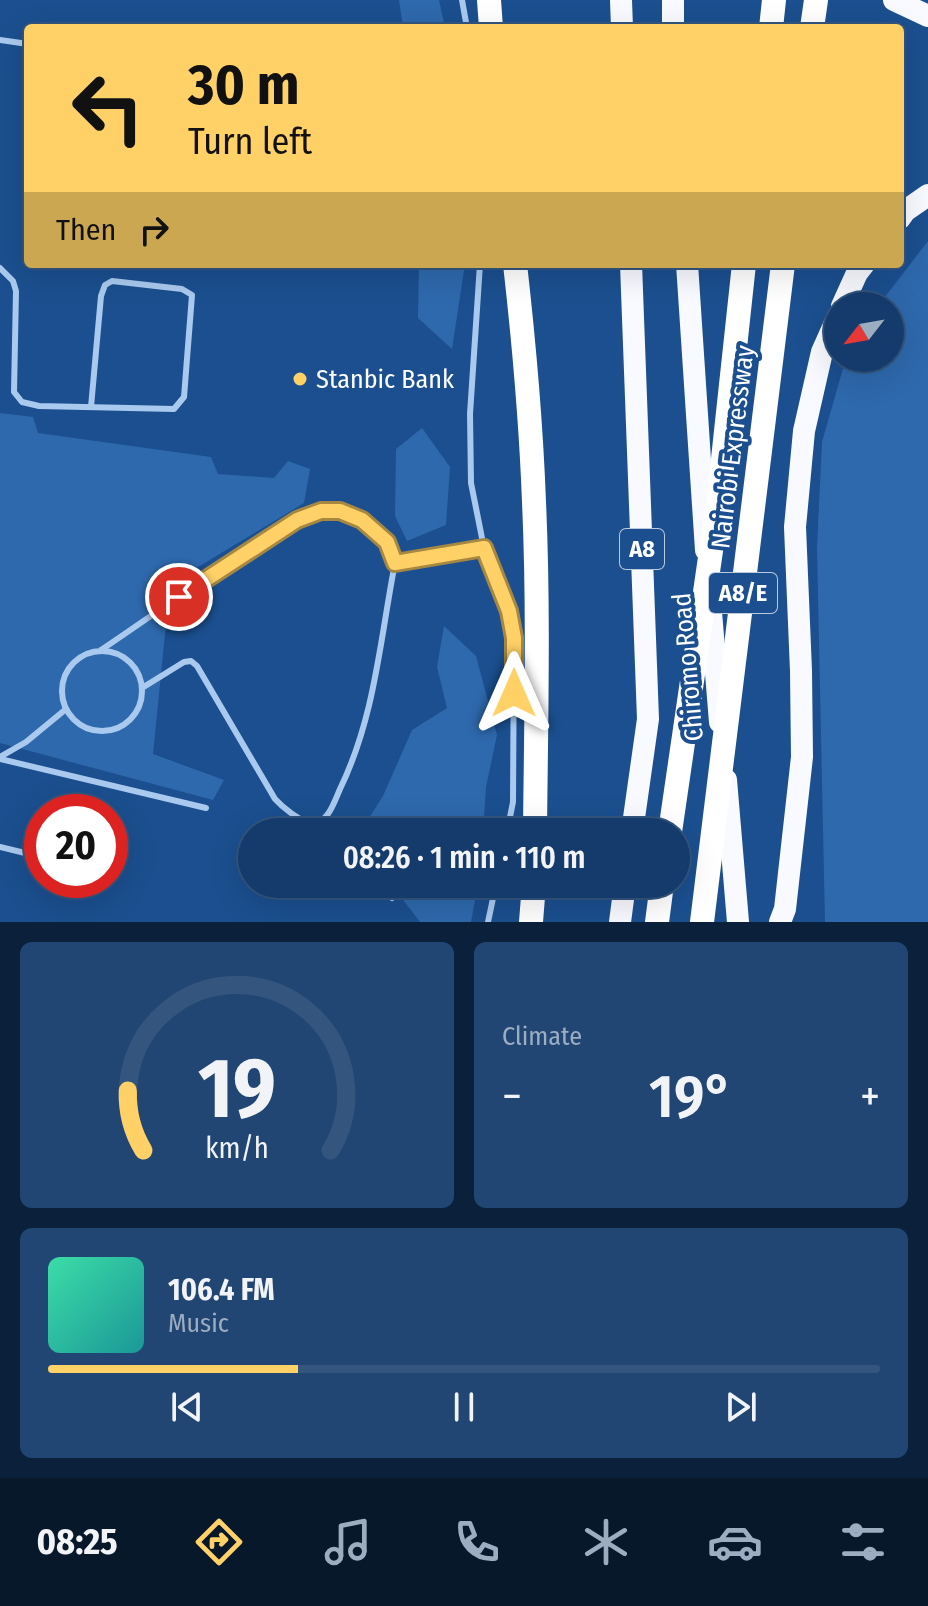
<!DOCTYPE html>
<html lang="en">
<head>
<meta charset="utf-8">
<style>
	body { margin:0; font-family:"Fira Sans Condensed",sans-serif; background:#214673; color:#f1f3f6; height:100vh; display:flex; flex-direction:column; font-size:30px; white-space:nowrap }
	* { box-sizing:border-box; margin:0 }
	p { font-size:26px; color:#9dadc1 }
	.icon { flex:none; width:44px; height:44px; fill:none; stroke:currentColor; stroke-width:2; stroke-linecap:round; stroke-linejoin:round }
	.map { position:relative; height:922px; overflow:hidden }
	.sheet { display:flex; flex-direction:column; gap:20px; padding:20px; background:#0b203b; flex:1 }
	.sheet>* { flex:none }
	.top-card { position:absolute; left:24px; top:24px; width:880px; height:244px; border-radius:8px; box-shadow:0 8px 32px #0002,0 0 0 2px #33557e; background:#ffd166; color:#111; overflow:hidden }
	.needle { width:52px; rotate:239deg }
	.buttons { position:absolute; left:824px; top:292px; display:grid; gap:16px }
	.buttons a { display:grid; place-items:center; width:80px; height:80px; border-radius:50%; background:#143b6b; box-shadow:0 8px 32px #0002,0 0 0 2px #33557e; font-size:40px }
	.speed { position:absolute; left:24px; top:794px; display:flex; gap:16px; font-size:40px; font-weight:700; text-align:center }
	.speed>* { display:grid; place-content:center; width:104px; height:104px; border-radius:50%; background:#143b6b; box-shadow:0 8px 32px #0002,0 0 0 2px #33557e; line-height:1 }
	.speed .limit { border:12px solid #d22; background:#fff; color:#111 }
	.pin { position:absolute; display:grid; place-items:center; width:68px; height:68px; color:#fff; margin:-34px; border:4px solid #fff; border-radius:50%; box-shadow:0 2px 8px #0007 }
	.me { position:absolute; width:88px; margin:-44px; rotate:0deg; stroke-linejoin:round; filter:drop-shadow(0 0 6px #0008) }
	.turn { display:flex; align-items:center; gap:28px; height:168px; padding:0 32px; font-size:36px }
	.turn .icon { width:104px; height:104px; stroke-width:2.5 }
	.turn b { display:block; font-size:56px; line-height:68px }
	.then { display:flex; align-items:center; height:76px; padding:0 32px; background:#0003; gap:16px; font-size:30px }
	.big { font-size:60px; font-weight:600; line-height:1.1 }
	.sheet .tile { flex:1; display:flex; flex-direction:column; justify-content:center; gap:12px; min-width:0; padding:0 28px; border-radius:12px; background:#214673 }
	.sheet .dial { align-items:center; gap:0 }
	.dial svg { height:208px; overflow:visible; fill:none; stroke:#33557e; stroke-width:7; stroke-linecap:round; text-anchor:middle }
	.dial text { fill:#f1f3f6; stroke:none }
	.song { display:flex; align-items:center; gap:24px }
	.cover { width:96px; height:96px; border-radius:12px; background:linear-gradient(135deg,hsl(160 70% 55%),hsl(180 70% 35%)) }
	.played { height:8px; border-radius:4px; background:linear-gradient(90deg,#ffd166 30%,#33557e 30%) }
	.keys { display:flex; justify-content:space-around; direction:ltr }
	.heat { display:flex; justify-content:space-between; align-items:center; font-size:44px; direction:ltr }
	.sheet .tiles { flex:1; display:grid; gap:20px; grid-template-columns:1fr 1fr }
	.tile:last-child { grid-column:span 2 }
	.trip { position:absolute; left:238px; top:818px; width:452px; height:80px; border-radius:40px; background:#143b6b; box-shadow:0 8px 32px #0002,0 0 0 2px #33557e; font-weight:600; line-height:80px; text-align:center }
	.menu { display:flex; height:128px; justify-content:space-around; align-items:center; background:#08182b; color:#9dadc1 }
	.menu .icon { width:56px; height:56px }
	.menu .selected { color:#ffd166 }
	.menu b { font-size:36px; color:#f1f3f6 }
	.map>svg:first-child { display:block }
	.green { fill:#2e69ad }
	.lines { fill:none; stroke-linecap:round; stroke-linejoin:round }
	.service { stroke:#a9c9ee; stroke-width:6 }
	.trunk { stroke:#f8faff; stroke-width:22 }
	.motorway { stroke:#fff; stroke-width:24 }
	.route-casing { stroke:#a68842; stroke-width:20 }
	.route { stroke:#ffd166; stroke-width:14 }
	.poi-dot { fill:#ffd166; stroke:#1b4f8f; stroke-width:3 }
	.labels { text-anchor:middle; dominant-baseline:central; stroke-width:8; stroke-linejoin:round; paint-order:stroke }
	.shield { fill:#1b4f8f; stroke:#bbcadd; stroke-width:2 }
	.shield-label { font-size:24px; font-weight:bold; fill:#fff }
	.poi-label { font-size:26px; fill:#fff; stroke:#1b4f8f; text-anchor:start }
	.street-label { font-size:26px; fill:#fff; stroke:#1b4f8f }
</style>
</head>
<body>
<div class="map">
<svg width="928" height="922" viewBox="0 0 928 922">
	<rect width="100%" height="100%" fill="#1b4f8f"/>
	<!-- green -->
	<path class="green" d="M399 0H439L445 28H403Z
		M928 241V922H825L817 548 822 442 846 358H890V306H878Z
		M419 264H465L452 349 418 318Z
		M0 413 33 417 38 433 211 457 218 474 274 478 288 461 310 469 304 503 170 584 153 754 224 780 213 800 0 743Z
		M422 428 450 467 446 525 407 541 395 516 396 449Z
		M444 626 476 656 497 735 486 787 483 832H360L383 796 412 730 447 708 437 667Z
		M391 884H478L471 922H420Z"/>
	<g class="lines">
		<!-- service -->
		<path class="service" d="M462 0 467 28
			M0 40 28 44
			M480 264 470 414 471 483 484 548 509 611 514 638 513 802 507 832
			M0 268 13 281 16 291 14 392 22 402 39 406 174 409 184 397 192 295 182 289 112 281 105 285 101 296 91 407
			M395 563 484 548
			M101 650C153 615 204 578 258 545 274 535 292 519 310 514 346 502 386 527 395 563 380 640 375 717 340 789 333 805 329 820 312 826 297 818 286 811 275 799L197 666 191 661 184 662 142 688
			M62 691a40 40 0 1 1 80 0a40 40 0 1 1-80 0Z
			M0 757 26 742 66 709
			M0 759 206 808
			M0 847 25 853
			M371 884 392 898
			M488 922 496 884"/>
		<!-- trunk -->
		<path class="trunk" d="M621 0 622 28
			M894 0 928 16
			M673 28V0
			M900 218 905 211 928 195
			M631 264 648 719 632 832
			M687 264 706 550
			M842 306 857 273 864 264
			M710 600 720 722
			M726 780 738 922
			M620 922 625 884
			M780 922 785 909 802 757 801 671 795 527 804 431 822 352 838 316"/>
		<!-- motorway -->
		<path class="motorway" d="M489 0 491 28
			M771 28 774 0
			M812 28 816 0
			M515 264C524 343 531 422 534 502 539 612 536 722 535 832
			M670 832 719 496 744 264
			M531 922 534 884
			M657 922 662 884
			M702 922 783 264"/>
	</g>
	<g class="lines">
		<!-- route casing -->
		<g class="route-casing">
			<path id="route" d="M179 597 297 520 321 511H340L362 520 387 542 395 563 484 548 509 611 514 638V693"/>
		</g>
		<!-- route -->
		<use href="#route" class="route"/>
	</g>
	<!-- markers -->
	<circle class="poi-dot" cx="300" cy="379" r="8"/>
	<g class="labels">
		<!-- shield labels -->
		<g class="shield">
			<rect x="620" y="529" width="44" height="40" rx="6"/>
			<rect x="709" y="573" width="68" height="40" rx="6"/>
		</g>
		<g class="shield-label">
			<text x="642" y="549">A8</text>
			<text x="743" y="593">A8/E</text>
		</g>
		<!-- poi labels -->
		<g class="poi-label">
			<text x="316" y="379">Stanbic Bank</text>
		</g>
		<!-- street labels -->
		<g class="street-label">
			<text transform="translate(733 447) rotate(-83)">Nairobi Expressway</text>
			<text transform="translate(688 667) rotate(-95)">Chiromo Road</text>
		</g>
	</g>
</svg>
<div class="buttons">
<a><svg class="needle" viewBox="-14 -14 28 28"><path d="M0-13l5 13h-10z" fill="#e53935"/><path d="M0 13l5-13h-10z" fill="#9dadc1"/></svg></a>
</div>
<div class="speed"><div class="limit">20</div></div>
<div class="pin" style="left:179px;top:597px;background:#d93025"><svg class="icon" aria-label="arrive" viewBox="0 0 24 24"><path d="M6 21V4h12l-3 4 3 4H6"/></svg></div>
<svg class="me" style="left:514px;top:693px" viewBox="-20 -20 40 40"><path d="M0-17L14 15 0 8-14 15z" fill="#ffd166" stroke="#fff" stroke-width="4"/></svg>
<div class="trip">08:26 · 1 min · 110 m</div>
<div class="top-card">
<div class="turn"><svg class="icon" aria-label="left" viewBox="0 0 24 24"><path d="M17 20v-9H6M10 6l-5 5 5 5"/></svg><div><b>30 m</b>Turn left</div></div>
<div class="then">Then<svg class="icon" aria-label="right" viewBox="0 0 24 24"><path d="M7 20v-9h11M14 6l5 5-5 5"/></svg></div>
</div>
</div>
<section class="sheet">
<div class="tiles">
<div class="tile dial"><svg viewBox="0 0 100 80">
<path d="M14 69A42 42 0 1 1 86 69"/>
<path d="M14 69A42 42 0 0 1 8 46" stroke="#ffd166"/>
<text x="50" y="56" font-size="32" font-weight="700">19</text>
<text x="50" y="72" font-size="11">km/h</text>
</svg></div>
<div class="tile"><p>Climate</p>
<div class="heat"><a>−</a><b class="big">19°</b><a>+</a></div>
</div>
<div class="tile">
<div class="song"><i class="cover"></i><div><b>106.4 FM</b><p>Music</p></div></div>
<div class="played"></div>
<div class="keys"><svg class="icon" aria-label="previous" viewBox="0 0 24 24"><path d="M18 5L8 12l10 7zM5 5v14"/></svg><svg class="icon" aria-label="pause" viewBox="0 0 24 24"><path d="M8 5v14M16 5v14"/></svg><svg class="icon" aria-label="next" viewBox="0 0 24 24"><path d="M6 5l10 7-10 7zM19 5v14"/></svg></div>
</div>
</div>
</section>
<nav class="menu">
<b>08:25</b>
<svg class="icon selected" aria-label="directions" viewBox="0 0 24 24"><path d="M12 3l9 9-9 9-9-9zM9 14v-3h6M13 9l2 2-2 2"/></svg>
<svg class="icon" aria-label="music" viewBox="0 0 24 24"><path d="M9 18V5l10-2v13"/><circle cx="6" cy="18" r="3"/><circle cx="16" cy="16" r="3"/></svg>
<svg class="icon" aria-label="phone" viewBox="0 0 24 24"><path d="M5 4h4l2 5-3 2q2 4 5 5l2-3 5 2v4C11 20 4 13 5 4z"/></svg>
<svg class="icon" aria-label="climate" viewBox="0 0 24 24"><path d="M12 3v18M4 7l16 10M4 17L20 7"/></svg>
<svg class="icon" aria-label="car" viewBox="0 0 24 24"><path d="M5 17H2v-5l4-1 3-4h7l3 4 3 1v5h-3M9 17h6M6 11h13"/><circle cx="7" cy="17" r="2"/><circle cx="17" cy="17" r="2"/></svg>
<svg class="icon" aria-label="filters" viewBox="0 0 24 24"><path d="M4 7h16M4 17h16"/><circle cx="9" cy="7" r="2"/><circle cx="15" cy="17" r="2"/></svg>
</nav>
</body>
</html>
